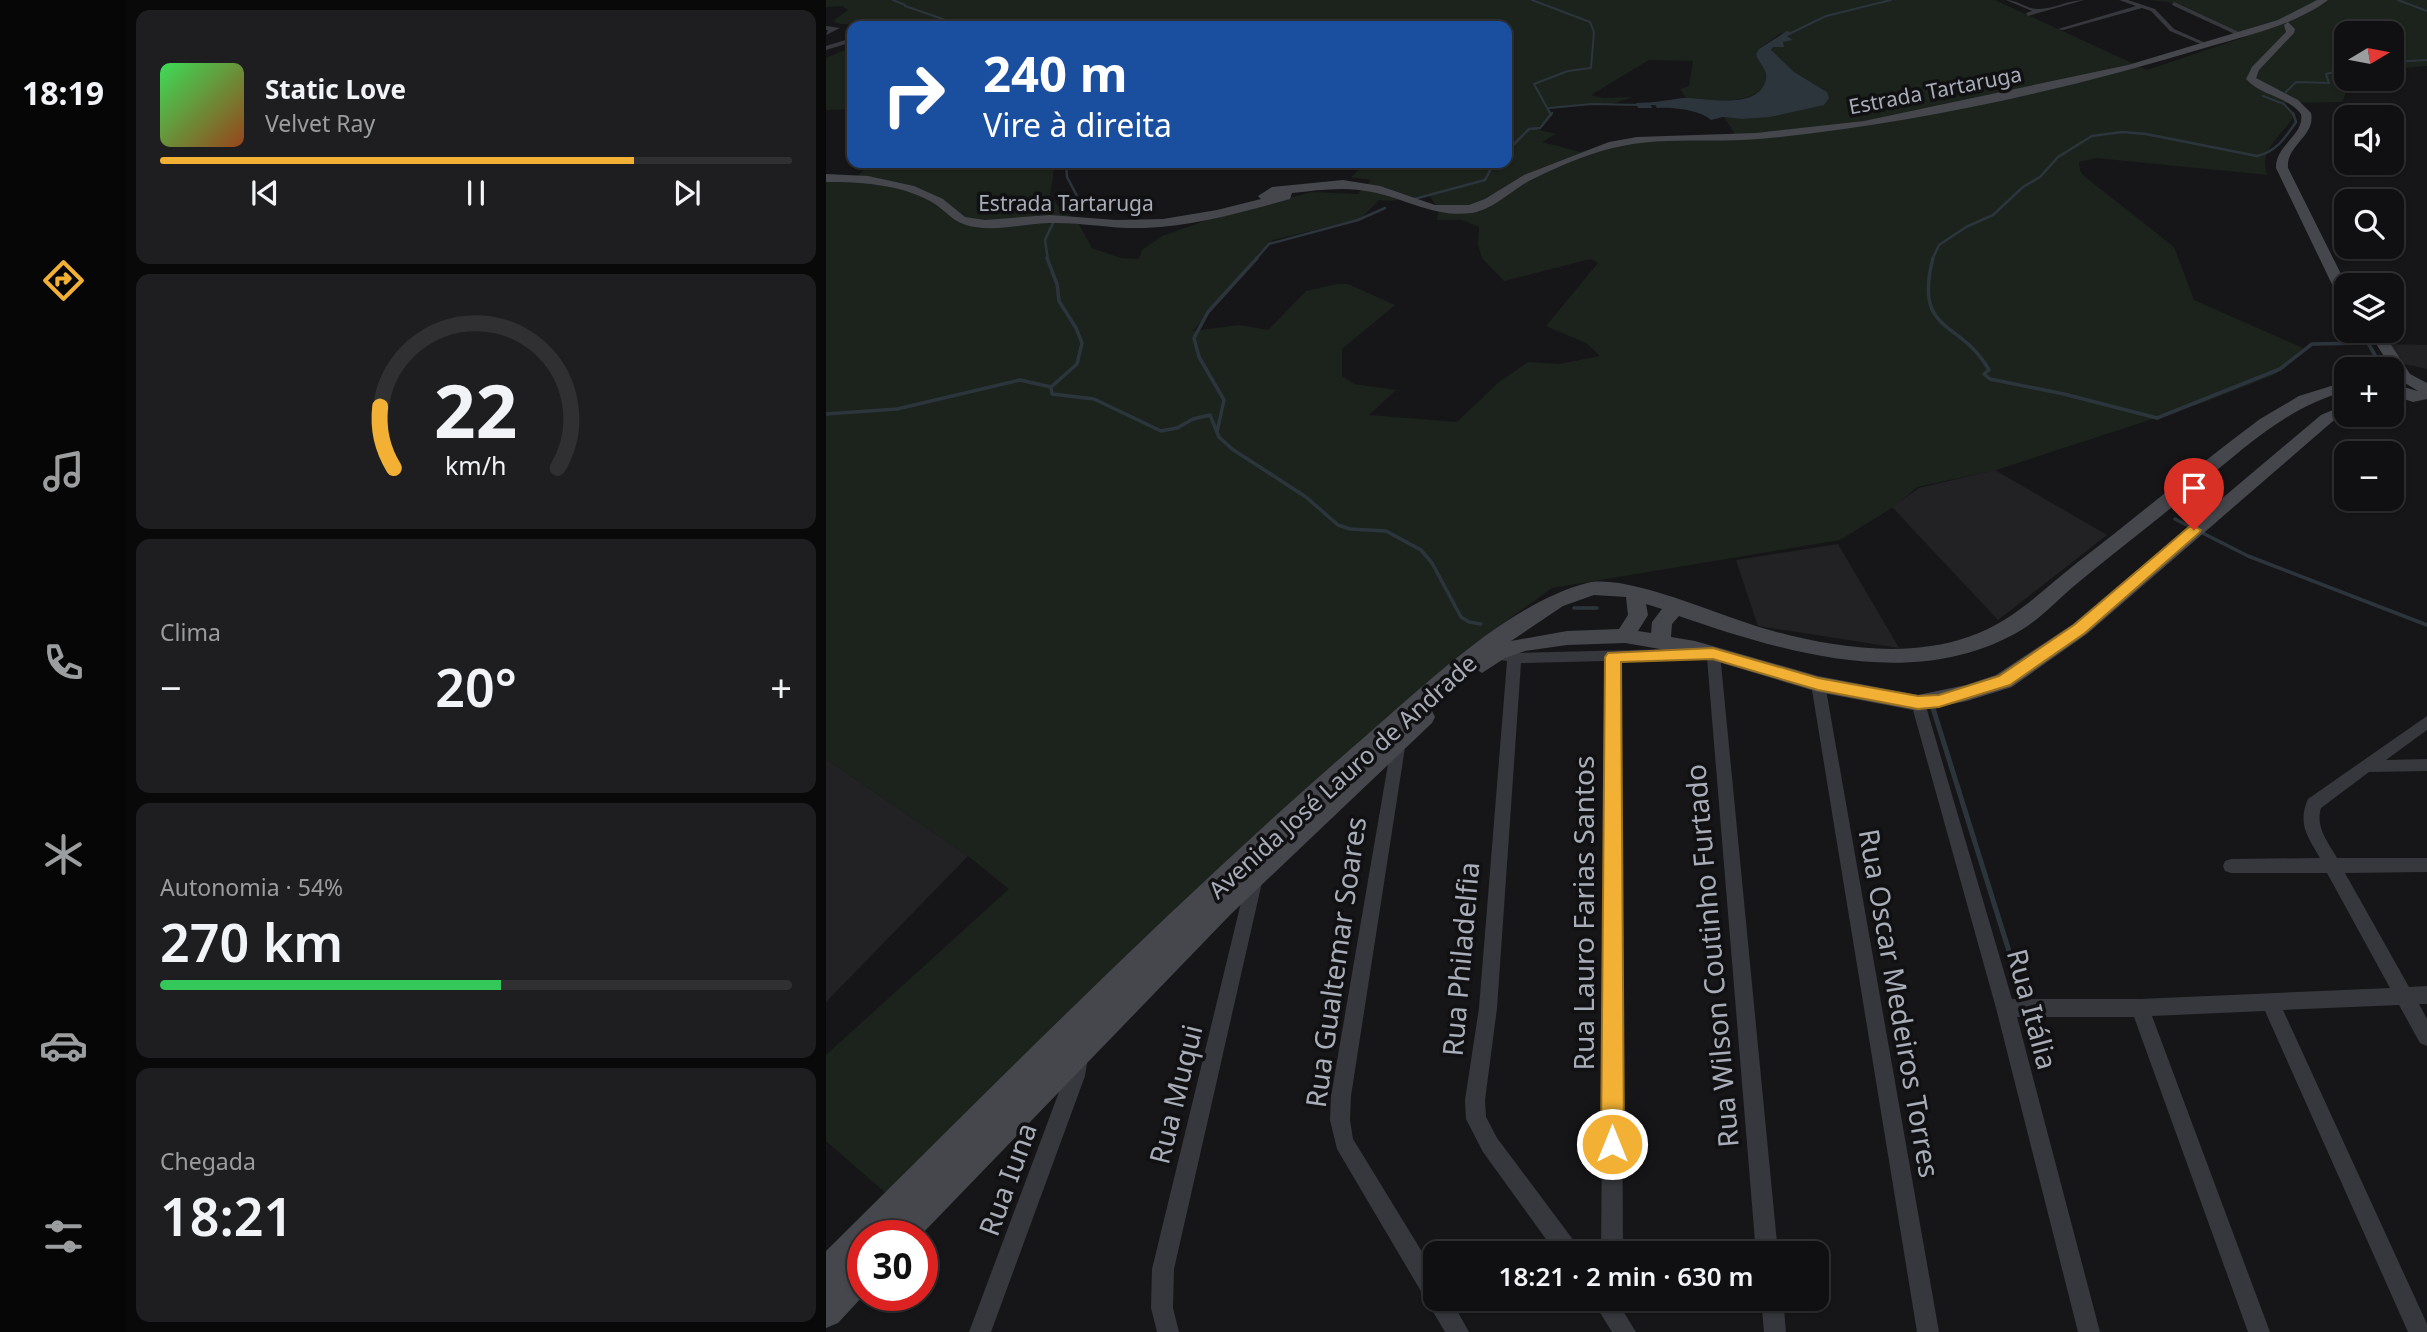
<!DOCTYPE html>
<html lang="pt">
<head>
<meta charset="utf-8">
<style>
	body { margin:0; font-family:"Noto Sans",sans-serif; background:#1e1e20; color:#f1f3f6; height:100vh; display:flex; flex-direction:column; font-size:26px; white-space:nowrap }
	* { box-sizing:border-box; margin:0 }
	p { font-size:23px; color:#9c9d9f }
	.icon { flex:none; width:38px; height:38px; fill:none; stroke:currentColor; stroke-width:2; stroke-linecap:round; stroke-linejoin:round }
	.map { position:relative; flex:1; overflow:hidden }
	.sheet { display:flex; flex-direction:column; gap:10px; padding:10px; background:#09090a; width:700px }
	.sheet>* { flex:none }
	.hud { position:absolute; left:21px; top:21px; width:665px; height:147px; border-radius:14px; box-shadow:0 2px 5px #0004,0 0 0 2px #303032; background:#1a4fa0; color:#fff; overflow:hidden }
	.needle { width:46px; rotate:80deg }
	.tools { position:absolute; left:1508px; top:21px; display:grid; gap:14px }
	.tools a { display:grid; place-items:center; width:70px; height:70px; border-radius:14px; background:#101012; box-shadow:0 2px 5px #0004,0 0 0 2px #303032; font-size:35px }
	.speed { position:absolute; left:21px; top:1220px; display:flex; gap:14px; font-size:35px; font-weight:700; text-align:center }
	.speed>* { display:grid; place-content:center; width:91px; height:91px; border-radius:50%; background:#101012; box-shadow:0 2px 5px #0004,0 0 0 2px #303032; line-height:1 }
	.speed .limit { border:10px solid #d22; background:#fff; color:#111 }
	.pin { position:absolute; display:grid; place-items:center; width:60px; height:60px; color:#fff; margin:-72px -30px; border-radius:50% 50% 50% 0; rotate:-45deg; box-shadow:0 0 7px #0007 }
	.pin .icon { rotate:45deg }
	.me { position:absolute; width:77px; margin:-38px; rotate:0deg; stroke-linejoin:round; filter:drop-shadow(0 0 5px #0008) }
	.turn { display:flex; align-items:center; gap:24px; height:147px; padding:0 21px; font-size:32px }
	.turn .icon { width:91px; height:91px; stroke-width:2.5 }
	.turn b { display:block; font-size:49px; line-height:60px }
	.big { font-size:52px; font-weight:600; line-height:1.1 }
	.sheet .card { flex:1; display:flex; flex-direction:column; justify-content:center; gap:10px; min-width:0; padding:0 24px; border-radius:14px; background:#1e1e20 }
	.sheet .dial { align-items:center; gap:0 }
	.dial svg { height:182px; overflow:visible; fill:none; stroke:#303032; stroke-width:7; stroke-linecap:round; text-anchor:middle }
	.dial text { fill:#f1f3f6; stroke:none }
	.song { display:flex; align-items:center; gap:21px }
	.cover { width:84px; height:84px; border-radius:10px; background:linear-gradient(135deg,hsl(130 70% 55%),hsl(20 70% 35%)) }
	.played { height:7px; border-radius:4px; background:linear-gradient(90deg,#f2b134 75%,#303032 75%) }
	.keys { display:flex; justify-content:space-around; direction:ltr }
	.heat { display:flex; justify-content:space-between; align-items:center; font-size:38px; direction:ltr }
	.charge { height:10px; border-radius:5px; background:linear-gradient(90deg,#34c759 54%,#303032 0) }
	.trip { position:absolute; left:597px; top:1241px; width:406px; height:70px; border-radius:14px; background:#101012; box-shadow:0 2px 5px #0004,0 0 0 2px #303032; font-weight:600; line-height:70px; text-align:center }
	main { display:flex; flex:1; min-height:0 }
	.dock { display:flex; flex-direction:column; width:126px; justify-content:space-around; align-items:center; background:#060607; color:#9c9d9f }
	.dock .icon { width:49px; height:49px }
	.dock .current { color:#f2b134 }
	.dock b { font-size:32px; color:#f1f3f6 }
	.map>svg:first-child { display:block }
	.built { fill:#222225 }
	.green { fill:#1c231d; fill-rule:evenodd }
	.water { fill:#2c353c }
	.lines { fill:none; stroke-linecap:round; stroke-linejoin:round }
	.stream-far4 { stroke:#2c353c; stroke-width:2 }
	.stream-far3 { stroke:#2c353c; stroke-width:2.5 }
	.stream-far2 { stroke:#2c353c; stroke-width:3.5 }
	.stream-far1 { stroke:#2c353c; stroke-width:5 }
	.stream { stroke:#2c353c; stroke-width:6 }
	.street { fill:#37383d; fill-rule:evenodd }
	.secondary { fill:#45474d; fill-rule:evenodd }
	.route { fill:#f2b134; stroke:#9d7322; stroke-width:2 }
	.labels { text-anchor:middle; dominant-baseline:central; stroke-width:7; stroke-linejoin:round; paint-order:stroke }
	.far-street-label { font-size:21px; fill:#a8adb8; stroke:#111113 }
	.street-label { font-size:24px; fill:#a8adb8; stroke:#111113 }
	.near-street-label { font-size:28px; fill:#a8adb8; stroke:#111113 }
</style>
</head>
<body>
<main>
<nav class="dock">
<b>18:19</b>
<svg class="icon current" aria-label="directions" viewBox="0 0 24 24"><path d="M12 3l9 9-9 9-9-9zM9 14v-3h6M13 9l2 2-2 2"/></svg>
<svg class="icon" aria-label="music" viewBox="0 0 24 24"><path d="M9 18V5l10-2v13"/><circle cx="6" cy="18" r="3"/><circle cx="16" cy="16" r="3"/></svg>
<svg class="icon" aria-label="phone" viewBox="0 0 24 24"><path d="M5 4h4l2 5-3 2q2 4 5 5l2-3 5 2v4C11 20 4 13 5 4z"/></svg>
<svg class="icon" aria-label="climate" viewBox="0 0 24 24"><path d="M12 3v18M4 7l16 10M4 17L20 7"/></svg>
<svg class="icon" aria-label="car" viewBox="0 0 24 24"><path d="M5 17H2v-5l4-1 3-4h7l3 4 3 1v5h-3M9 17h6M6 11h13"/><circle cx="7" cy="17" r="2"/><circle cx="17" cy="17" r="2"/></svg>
<svg class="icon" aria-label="filters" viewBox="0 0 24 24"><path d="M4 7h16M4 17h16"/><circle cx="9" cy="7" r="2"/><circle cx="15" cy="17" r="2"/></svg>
</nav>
<section class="sheet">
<div class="card">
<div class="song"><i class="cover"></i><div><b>Static Love</b><p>Velvet Ray</p></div></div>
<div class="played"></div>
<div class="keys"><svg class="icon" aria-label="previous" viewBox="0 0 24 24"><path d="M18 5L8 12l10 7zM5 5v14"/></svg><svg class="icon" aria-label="pause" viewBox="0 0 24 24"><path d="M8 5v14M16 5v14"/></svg><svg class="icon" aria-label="next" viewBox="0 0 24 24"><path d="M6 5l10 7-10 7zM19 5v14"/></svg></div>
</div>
<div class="card dial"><svg viewBox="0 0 100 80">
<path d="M14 69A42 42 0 1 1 86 69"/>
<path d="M14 69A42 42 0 0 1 8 42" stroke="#f2b134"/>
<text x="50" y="56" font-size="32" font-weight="700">22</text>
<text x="50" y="72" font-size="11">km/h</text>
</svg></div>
<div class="card"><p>Clima</p>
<div class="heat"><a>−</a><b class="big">20°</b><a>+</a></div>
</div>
<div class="card"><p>Autonomia · 54%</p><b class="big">270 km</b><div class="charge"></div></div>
<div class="card"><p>Chegada</p><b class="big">18:21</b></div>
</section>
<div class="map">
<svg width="1601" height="1332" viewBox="0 0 1601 1332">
	<rect width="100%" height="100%" fill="#161618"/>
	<!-- built -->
	<path class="built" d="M1558 344 1601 345V369L1578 364Z
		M1169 470 1281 535 1172 620 1066 507 1093 488Z
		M1012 544 1073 648 932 626 910 560Z
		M0 759 142 856 0 1002Z"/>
	<!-- green -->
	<path class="green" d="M0 0H1169L1321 70 1419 37 1342 2 1323 0H1601V66L1566 69V33H1521V79H1539L1520 93 1516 102 1457 103 1464 110 1467 118C1456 134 1430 154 1442 175L1270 158 1253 162 1254 171 1258 176 1348 247 1368 300 1477 348 1450 374 1379 402 1170 470 1091 487 1069 506 1014 540 726 588 632 656 69 1201 0 1141V1055L183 889 142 856 0 759V180L28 179 46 163H229L224 195 234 209 251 221 266 248 295 258 313 259 316 250 336 236 393 216 486 192 532 194 545 180 525 177 540 163H681V26L14 24 7 21 22 10 16 6 0 7ZM955 33 966 40 956 42 957 47H947L945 50C956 69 980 80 999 90 959 110 944 123 898 117L909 134 793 141 754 152 716 142 730 134 709 129 727 115 723 108 757 104 784 105 806 97 777 98 765 95 823 60 867 61 863 86 854 89 860 98C877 103 945 106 940 74 939 66 932 62 930 54L933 49ZM603 195 613 210 611 220H636L653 227 652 245 656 258 678 281 765 259 772 263 720 326 760 343 774 356 733 364 702 362 673 382 631 422 543 415 570 390 528 384 516 376V349L569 305 522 284H511L480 291 442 330 413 325 367 331 447 240 534 219 553 200C568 203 586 196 603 195Z
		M26 47V109L0 110V58Z"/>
	<!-- water -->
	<path class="water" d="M961 31 965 32 961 36 967 40 957 42 958 47H947L945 50 968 72 1001 92 1003 98 998 105 944 117 916 119 897 117 885 120C874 110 846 107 831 108L829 105H825L826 108H812L810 103C829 103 840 100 857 98 877 97 933 112 940 79 942 69 932 63 930 54L933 49Z"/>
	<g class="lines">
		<!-- stream-far4 -->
		<path class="stream-far4" d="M67 0 79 5
			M706 0 764 22 768 32 765 68 742 71 708 84 725 115
			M1572 0 1601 11
			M79 6 137 26
			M961 35 1000 16 1065 0
			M1566 62 1601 60
			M1460 92 1470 82 1503 83 1500 74 1521 69
			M1437 96 1458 104 1468 115
			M723 108 766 104 815 105"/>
		<!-- stream-far3 -->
		<path class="stream-far3" d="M681 151 703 129 714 128 726 113
			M236 163 240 165 241 177 251 196 243 205
			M588 199 659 180 668 163
			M222 260 219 240 227 223
			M429 260 443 244 532 220 559 208
			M1106 260 1113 245 1140 227 1167 215 1197 187 1214 177 1232 157 1266 136 1296 132 1320 134 1431 156C1450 152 1459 138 1470 122L1467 113"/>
		<!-- stream-far2 -->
		<path class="stream-far2" d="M221 258 231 284 233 301 250 328 256 343 251 364 225 387
			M1107 258C1087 335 1135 319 1163 370L1158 374 1164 379 1238 394 1331 418 1454 369 1486 344 1543 343
			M1535 331 1557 369
			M225 387 226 394 268 399 335 431 351 428 367 419 384 415 393 437 406 449 480 497 512 525 524 529 560 531 595 550 606 563 635 617 643 622 655 624
			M0 414 71 409 194 380 225 387
			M391 432 398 400 373 357 368 338 382 312 431 258
			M1349 519 1422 556 1601 625
			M748 608H771"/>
		<!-- stream-far1 -->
		<path class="stream-far1" d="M1106 705 1187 964"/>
		<!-- stream -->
		<path class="stream" d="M1186 963 1197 998"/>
		<!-- street -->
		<path class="street" d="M1180 0C1192 0 1202 10 1213 9 1228 9 1242 0 1258 0L1202 16 1200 13 1206 11Z
			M1293 0H1302L1329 9 1348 29 1382 44 1377 45 1344 31 1325 11 1316 8 1237 30 1232 29 1310 6Z
			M1348 2 1415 33 1416 34 1411 35 1346 5Z
			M0 26 14 28 0 35 2 30H0Z
			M26 38V42L0 50V46Z
			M887 648 894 653 952 1253H930L881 658 794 660 797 1253H775L780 661 695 663 671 1008 659 1100 660 1117 671 1138 751 1245 754 1253H730L657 1152 640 1119 639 1100 653 1008 681 661 674 660 672 656 679 651 688 653Z
			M992 679 997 680 999 684 1113 1332H1091L985 684 987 680Z
			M1092 698 1097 699 1099 703 1186 999H1314L1564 988 1501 873H1405L1399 871 1397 866 1399 861 1405 859 1494 858C1482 837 1471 824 1482 799L1601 716V730L1560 760 1601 759V771L1543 772 1495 808C1489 827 1502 842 1511 858H1601V872L1519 873 1583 987 1601 986V1004H1593L1601 1019V1046L1594 1043 1573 1005 1457 1010 1601 1324V1332H1582L1439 1011 1326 1016 1444 1332H1422L1308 1017H1191L1274 1332H1252L1170 1008 1085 703 1087 699Z
			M573 735 578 737 580 741 525 1096 524 1120 527 1139 609 1273V1298H624L643 1332H619L511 1149 504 1120 505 1096 566 741 568 737Z
			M429 871 435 873 437 878 348 1269 347 1308 353 1332H331L325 1308 326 1269 421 878 423 873Z
			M253 1048 260 1050 262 1057 259 1076 165 1332H143L239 1076 246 1050Z
			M765 1298H789L810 1332H786Z
			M935 1298H957L960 1332H938Z"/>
		<!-- secondary -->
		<path class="secondary" d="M1491 0H1502C1469 25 1422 35 1382 47 1236 91 1085 125 933 139 885 143 834 136 787 148 761 154 731 167 707 179 686 189 669 209 646 213 609 218 581 199 546 192 519 186 493 190 466 193L464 199C417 212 368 226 318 228 286 229 255 222 223 223 198 224 173 231 149 227 125 223 122 211 104 201 72 184 35 182 0 182V174L42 176 88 186 117 199 139 217 159 220 224 215 290 220 337 219 391 210 435 199 432 196 446 187 517 180 554 186 609 205H643L659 199 698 175 783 142 811 137 930 133 1038 121 1302 65 1452 20Z
			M1462 22 1469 29 1468 33 1433 70 1430 78 1472 100 1485 113C1490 136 1460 145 1462 168L1521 286V305L1514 301 1450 168C1449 145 1479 135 1475 114 1461 96 1435 96 1420 79L1426 67 1460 32 1458 25Z
			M1542 331H1556L1584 374 1601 383V399L1587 402 1566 395V384L1592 391 1579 383H1566V369Z
			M1521 381V391C1462 406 1420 447 1374 484 1335 517 1294 548 1254 581 1235 596 1218 616 1197 629 1091 693 960 653 853 616L846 624 845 637 869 641 992 676 1092 695 1140 685 1170 675 1247 624 1495 415 1521 404 1522 415 1507 421 1261 634 1186 687 1141 701 1092 711 992 692 869 655 799 643 741 645 699 651 679 658 656 673 647 667 599 709 606 711 609 717 606 723 405 914 94 1236H37L38 1295 12 1323 0 1328V1251C177 1076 353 897 542 734 602 682 684 603 761 583 801 573 896 617 940 629 1002 647 1080 659 1142 637 1188 621 1215 591 1252 562 1313 515 1372 465 1434 419L1473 396ZM768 595 800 597 802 615 793 629 741 631 685 641 737 606ZM820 604 836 609 826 622 825 633 812 631 822 615Z"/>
	</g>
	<!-- route -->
	<path class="route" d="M1368 526 1375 530 1373 533 1259 633 1184 685 1113 707 1092 709 992 690 887 659 795 662 798 1144 794 1152 786 1155 778 1152 775 1144 779 657 782 653 887 648 992 678 1092 696 1113 695 1173 676 1248 625 1363 527Z"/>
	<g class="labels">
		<!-- far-street labels -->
		<g class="far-street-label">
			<text transform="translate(1109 90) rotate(-11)">Estrada Tartaruga</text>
			<text x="240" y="203">Estrada Tartaruga</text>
		</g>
		<!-- street labels -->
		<g class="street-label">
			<text transform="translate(516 776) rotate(-42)">Avenida José Lauro de Andrade</text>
		</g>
		<!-- near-street labels -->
		<g class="near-street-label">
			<text transform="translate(757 913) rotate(-90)">Rua Lauro Farias Santos</text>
			<text transform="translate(885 956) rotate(-95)">Rua Wilson Coutinho Furtado</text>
			<text transform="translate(634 959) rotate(-85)">Rua Philadelfia</text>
			<text transform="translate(509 962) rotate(-82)">Rua Gualtemar Soares</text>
			<text transform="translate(1074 1003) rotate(80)">Rua Oscar Medeiros Torres</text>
			<text transform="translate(1207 1009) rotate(75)">Rua Itália</text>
			<text transform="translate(349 1094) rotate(-76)">Rua Muqui</text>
			<text transform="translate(181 1179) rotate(-70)">Rua Iuna</text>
		</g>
	</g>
</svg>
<div class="tools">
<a><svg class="needle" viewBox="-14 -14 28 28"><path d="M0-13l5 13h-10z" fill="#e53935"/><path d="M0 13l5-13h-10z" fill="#9c9d9f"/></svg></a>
<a><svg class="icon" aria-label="sound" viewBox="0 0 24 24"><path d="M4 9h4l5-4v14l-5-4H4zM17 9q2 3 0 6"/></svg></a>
<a><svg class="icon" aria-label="search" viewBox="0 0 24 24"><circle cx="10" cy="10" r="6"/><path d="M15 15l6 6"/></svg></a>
<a><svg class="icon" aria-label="layers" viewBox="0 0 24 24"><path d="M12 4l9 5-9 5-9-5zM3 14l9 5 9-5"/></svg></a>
<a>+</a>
<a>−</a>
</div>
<div class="speed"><div class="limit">30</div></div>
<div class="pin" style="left:1368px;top:530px;background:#d93025"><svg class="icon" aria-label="arrive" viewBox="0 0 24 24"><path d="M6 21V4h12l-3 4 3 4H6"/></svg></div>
<svg class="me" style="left:786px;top:1144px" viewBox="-20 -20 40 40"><circle r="17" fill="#f2b134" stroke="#fff" stroke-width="3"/><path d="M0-11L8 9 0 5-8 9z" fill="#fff"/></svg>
<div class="trip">18:21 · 2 min · 630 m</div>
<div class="hud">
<div class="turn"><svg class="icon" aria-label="right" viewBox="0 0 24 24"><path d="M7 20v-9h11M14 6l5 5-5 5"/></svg><div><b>240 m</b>Vire à direita</div></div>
</div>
</div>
</main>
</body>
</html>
